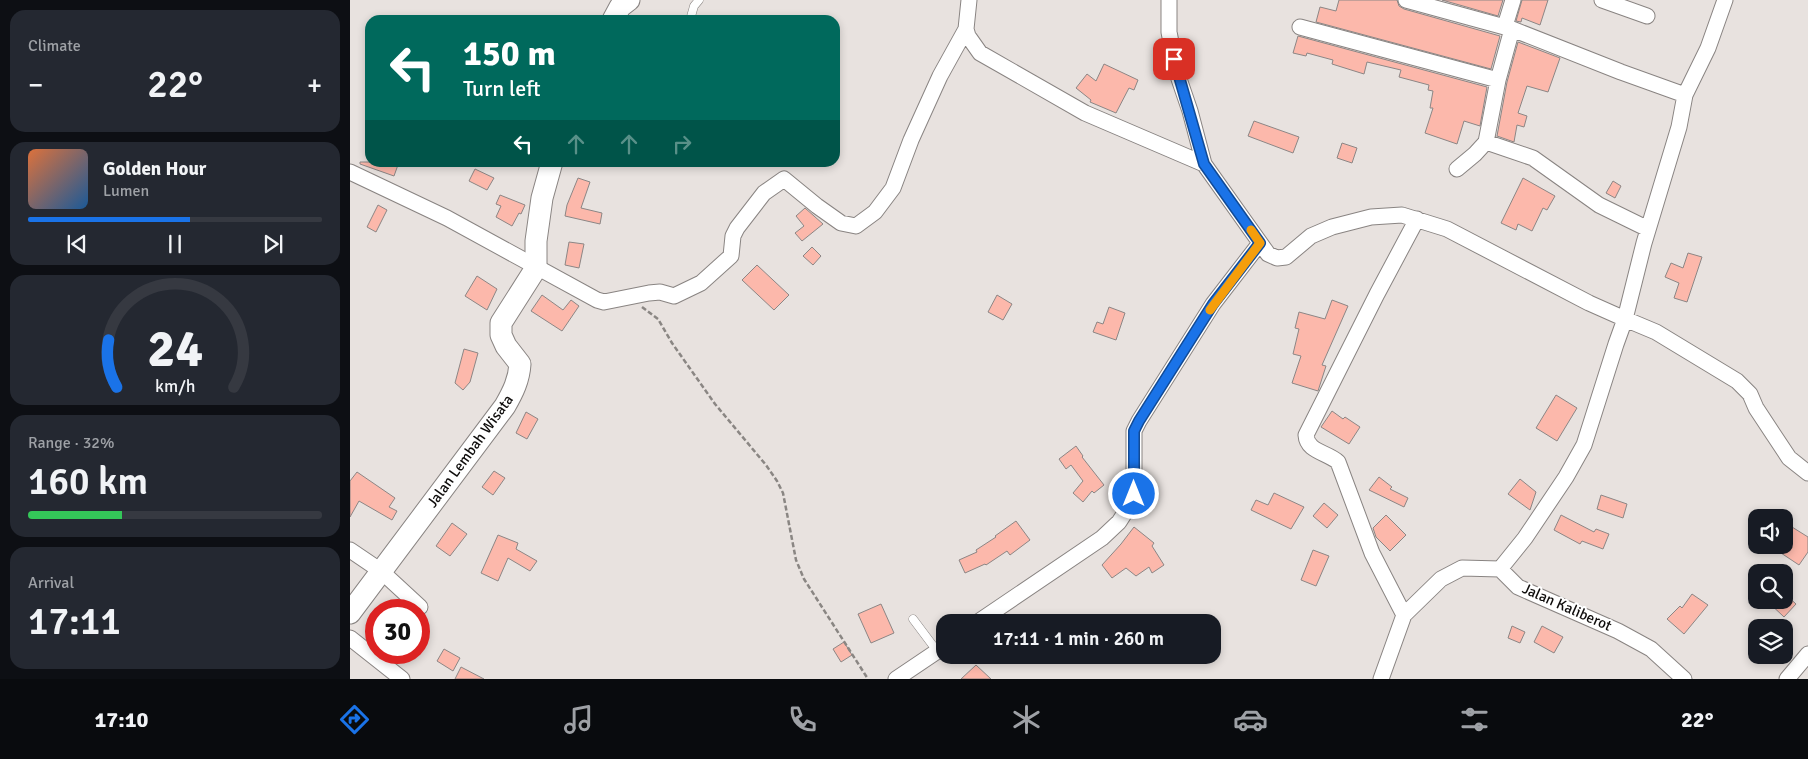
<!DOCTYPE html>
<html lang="en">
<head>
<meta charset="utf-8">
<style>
	body { margin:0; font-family:Signika,sans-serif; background:#242831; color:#f1f3f6; height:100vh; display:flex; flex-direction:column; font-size:19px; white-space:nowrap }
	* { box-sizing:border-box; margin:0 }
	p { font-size:16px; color:#9ea1a6 }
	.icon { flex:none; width:28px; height:28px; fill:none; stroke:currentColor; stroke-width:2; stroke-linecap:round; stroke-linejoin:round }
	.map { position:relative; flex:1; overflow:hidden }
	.details { display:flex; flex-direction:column; gap:10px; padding:10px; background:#0d0f14; width:350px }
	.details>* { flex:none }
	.hud { position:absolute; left:15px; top:15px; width:475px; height:152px; border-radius:15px; box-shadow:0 2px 8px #0003; background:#00695c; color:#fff; overflow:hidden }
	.controls { position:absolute; left:1398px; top:509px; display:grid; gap:10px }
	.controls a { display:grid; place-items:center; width:45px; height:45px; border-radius:10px; background:#171b24; box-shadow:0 2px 8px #0003; font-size:25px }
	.speed { position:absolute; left:15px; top:599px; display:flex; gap:10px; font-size:25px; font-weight:700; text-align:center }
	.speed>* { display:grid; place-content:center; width:65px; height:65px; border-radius:50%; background:#171b24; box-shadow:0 2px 8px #0003; line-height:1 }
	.speed .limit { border:8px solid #d22; background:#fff; color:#111 }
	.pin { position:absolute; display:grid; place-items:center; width:42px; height:42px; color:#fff; margin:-21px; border-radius:10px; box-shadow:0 2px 8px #0006 }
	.me { position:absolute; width:55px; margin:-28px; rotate:0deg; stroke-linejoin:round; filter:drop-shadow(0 0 4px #0008) }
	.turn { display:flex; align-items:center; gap:18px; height:105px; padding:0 15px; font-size:22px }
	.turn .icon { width:65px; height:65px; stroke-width:2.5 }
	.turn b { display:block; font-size:35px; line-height:42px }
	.lanes { display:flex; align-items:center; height:48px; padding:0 15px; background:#0003; justify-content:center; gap:25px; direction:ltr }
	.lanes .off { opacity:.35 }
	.big { font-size:38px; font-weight:600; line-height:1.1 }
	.details .tile { flex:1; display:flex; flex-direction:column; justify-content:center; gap:8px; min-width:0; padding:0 18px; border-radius:15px; background:#242831 }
	.details .dial { align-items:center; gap:0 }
	.dial svg { height:130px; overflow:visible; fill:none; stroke:#363941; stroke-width:7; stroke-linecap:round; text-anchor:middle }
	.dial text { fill:#f1f3f6; stroke:none }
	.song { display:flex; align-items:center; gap:15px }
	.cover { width:60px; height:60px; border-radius:8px; background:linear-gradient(135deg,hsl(20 70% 55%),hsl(210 70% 35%)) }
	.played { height:5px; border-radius:2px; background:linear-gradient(90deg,#1a73e8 55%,#363941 55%) }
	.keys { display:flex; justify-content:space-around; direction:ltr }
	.heat { display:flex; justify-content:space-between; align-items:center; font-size:28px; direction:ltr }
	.charge { height:8px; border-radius:4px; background:linear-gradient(90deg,#34c759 32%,#363941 0) }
	.trip { position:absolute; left:586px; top:614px; width:285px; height:50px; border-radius:15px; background:#171b24; box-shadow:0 2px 8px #0003; font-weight:600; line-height:50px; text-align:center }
	.dock { display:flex; height:80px; justify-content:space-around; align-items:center; background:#090b0e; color:#9ea1a6 }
	.dock .icon { width:35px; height:35px }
	.dock .selected { color:#1a73e8 }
	.dock b { font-size:22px; color:#f1f3f6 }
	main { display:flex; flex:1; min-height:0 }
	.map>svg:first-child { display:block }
	.building { fill:#fcb8ab; stroke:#8c8685 }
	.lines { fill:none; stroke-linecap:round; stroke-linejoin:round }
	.lane-casing { stroke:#898482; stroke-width:9 }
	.street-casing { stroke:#898482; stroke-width:17 }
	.secondary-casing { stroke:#898482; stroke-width:23 }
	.path { stroke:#8a8683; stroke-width:2.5; stroke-dasharray:5 2.5; stroke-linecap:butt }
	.lane { stroke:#fff; stroke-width:8 }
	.street { stroke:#fff; stroke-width:15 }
	.secondary { stroke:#fff; stroke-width:21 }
	.route-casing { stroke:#114b97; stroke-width:12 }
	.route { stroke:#1a73e8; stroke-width:9 }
	.slow { stroke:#f59e0b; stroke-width:9 }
	.labels { text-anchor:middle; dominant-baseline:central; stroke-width:4; stroke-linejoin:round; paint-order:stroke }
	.street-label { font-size:15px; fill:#0f0d0c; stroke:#fff }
</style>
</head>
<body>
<main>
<section class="details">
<div class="tile"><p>Climate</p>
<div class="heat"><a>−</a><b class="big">22°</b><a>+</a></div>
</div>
<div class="tile">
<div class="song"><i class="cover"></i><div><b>Golden Hour</b><p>Lumen</p></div></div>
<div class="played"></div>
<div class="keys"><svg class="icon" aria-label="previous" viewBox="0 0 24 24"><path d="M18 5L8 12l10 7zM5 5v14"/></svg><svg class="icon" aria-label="pause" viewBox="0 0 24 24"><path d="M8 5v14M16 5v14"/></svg><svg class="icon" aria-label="next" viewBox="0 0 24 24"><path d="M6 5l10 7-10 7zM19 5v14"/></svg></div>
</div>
<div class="tile dial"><svg viewBox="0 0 100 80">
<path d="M14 69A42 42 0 1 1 86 69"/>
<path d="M14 69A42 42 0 0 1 9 40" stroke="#1a73e8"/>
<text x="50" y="56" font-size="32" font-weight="700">24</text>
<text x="50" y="72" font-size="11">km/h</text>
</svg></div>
<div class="tile"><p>Range · 32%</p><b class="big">160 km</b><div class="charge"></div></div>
<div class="tile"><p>Arrival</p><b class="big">17:11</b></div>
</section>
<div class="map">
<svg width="1458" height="679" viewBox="0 0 1458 679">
	<rect width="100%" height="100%" fill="#e8e2df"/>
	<!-- building -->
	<path class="building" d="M989 0H1047L1049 6 1054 9 1150 36 1141 69 966 22 970 7 986 11Z
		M1092 0H1153L1148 16Z
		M1172 0H1198L1190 25 1172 18 1171 22 1166 21Z
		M948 36 1137 87 1130 126 1114 121 1107 144 1075 133 1083 108H1080L1083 91 1078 90 1079 85 1049 77 1051 70 1017 62 1014 74 982 64 983 60 957 53 956 56 943 53Z
		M1168 42 1210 58 1198 92 1177 86 1168 113 1177 116 1174 127 1167 125 1164 142 1147 136 1157 82Z
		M754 64 788 80 784 90 779 88 766 113 740 102 741 100 726 88 737 74 746 81Z
		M904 121 949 137 943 153 898 136Z
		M992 143 1007 148 1002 163 987 158Z
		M10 162H49L44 176 10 164Z
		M125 169 144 178 137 190 119 181Z
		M228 178 240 182 231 208 252 213 250 224 215 216 217 205Z
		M1173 178 1205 196 1197 210 1193 208 1182 231 1168 224 1166 230 1151 223Z
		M1263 181 1271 186 1265 198 1256 193Z
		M150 195 175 205 171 214 169 213 162 226 146 217 151 206 146 204Z
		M28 205 37 210 26 232 17 227Z
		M455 208 473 224 452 241 445 233 454 226 446 216Z
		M219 242 234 244 229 268 215 265Z
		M462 247 471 256 463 265 453 256Z
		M1338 253 1352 257 1337 302 1324 298 1329 283 1315 277 1321 263 1333 268Z
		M407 265 439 295 424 310 392 280Z
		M127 276 147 289 137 310 115 296Z
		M192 295 213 310 221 300 229 306 212 331 181 311Z
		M647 295 662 304 653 320 638 312Z
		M982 300 998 306 972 365 976 366 968 391 942 383 951 356 943 354 949 329 945 328 949 312 975 319Z
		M759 307 775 313 766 340 743 332 747 322 753 324Z
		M114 349 128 353 120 382 113 390 105 383Z
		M1206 395 1227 408 1207 441 1186 428Z
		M982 411 993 419 995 417 1010 427 999 444 971 427Z
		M176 412 188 419 177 439 166 433Z
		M726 446 733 456 732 457 754 485 744 493 742 491 733 502 723 493 733 481 721 465 716 469 709 459Z
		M144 471 155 478 143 495 132 487Z
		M7 472 45 498 39 507 47 511 42 520 9 501 0 517V481Z
		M1029 477 1042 487 1040 489 1058 498 1054 507 1019 490Z
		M1170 479 1186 492 1180 510 1158 494Z
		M924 493 954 507 941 529 901 510 906 500 918 505Z
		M1251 495 1277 504 1273 518 1247 509Z
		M974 503 988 515 977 528 963 516Z
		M1036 515 1056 535 1040 551 1026 537 1023 528Z
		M1211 515 1244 532 1246 529 1259 534 1253 549 1232 541 1230 544 1204 530Z
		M666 521 680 540 660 555 657 551 636 565 635 564 615 573 609 560 627 552 626 550 646 537 645 536Z
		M1434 522 1458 537V552L1449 565 1419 545H1434Z
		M102 523 117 534 100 556 86 546Z
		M784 527 804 543 802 546 814 565 802 573 799 567 786 576 776 568 762 578 752 565 771 544Z
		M148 535 168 543 166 549 187 561 180 571 158 558 148 581 131 573Z
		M963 550 979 556 966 586 951 580Z
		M1434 593 1446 604 1434 617 1416 600H1434Z
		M1342 594 1358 605 1334 634 1317 619 1330 606 1332 608Z
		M531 604 544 633 521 643 508 614Z
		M1162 626 1175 632 1170 643 1158 638Z
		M1192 626 1213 637 1204 653 1184 642Z
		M494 642 502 655 491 662 483 649Z
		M94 649 110 658 103 671 87 661Z
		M626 665 641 679H611Z
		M111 667 134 679H105Z"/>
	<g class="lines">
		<!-- lane casing -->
		<g class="lane-casing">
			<path id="lane" d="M340 20 344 6 349 0
				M563 619 587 651"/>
		</g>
		<!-- street casing -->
		<g class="street-casing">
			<path id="street" d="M619 0 616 29 618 36 630 53 735 113 854 164
				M819 0V32L827 73 840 111 854 164 918 254 927 258 936 257 961 236 982 227 1021 217 1052 215 1097 229 1239 303 1275 319 1266 344 1234 445 1216 477 1175 538 1150 569
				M1056 0 1162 29 1271 72 1335 95
				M1252 0 1297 16
				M1375 0 1358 48 1335 95 1329 127 1294 243 1275 319 1306 332 1387 381 1400 394 1406 408 1439 458 1458 473
				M1155 26 1163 0
				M950 27 1148 80
				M1136 142 1148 80 1162 29
				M1107 169 1125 154 1136 142 1183 158 1249 205 1298 229
				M0 172 97 218 247 300 254 302 299 293 310 292 324 296 351 283 381 256 383 236 387 228 414 193 434 179 467 206 491 223 506 226 525 212 543 188 561 140 590 76 616 29
				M0 550 31 571 70 607
				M1054 615 1022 553 988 462C977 452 957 452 956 435L1027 294 1067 219
				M628 622 752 538 769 522 778 508 784 494V431L789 421 863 304 910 243
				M0 638 52 679
				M546 679 595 646
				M1031 679 1054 615 1091 579 1112 568 1150 569 1168 587 1268 631 1301 649 1334 679
				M1437 679 1458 654"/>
		</g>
		<!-- secondary casing -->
		<g class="secondary-casing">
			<path id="secondary" d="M263 20 270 7 279 0
				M0 613 155 406C163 392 169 380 170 364L156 346 151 335V323L186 268V241L192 198 202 162"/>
		</g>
		<!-- path -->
		<path class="path" d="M292 307 308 319 322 343 365 404 416 465 427 481 433 493 446 560 454 579 518 679"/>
		<!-- lane -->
		<use href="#lane" class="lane"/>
		<!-- street -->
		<use href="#street" class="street"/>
		<!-- secondary -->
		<use href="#secondary" class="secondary"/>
	</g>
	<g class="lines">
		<!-- route casing -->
		<g class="route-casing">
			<path id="route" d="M784 494V431L789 421 863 304 910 243 854 164 824 59"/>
		</g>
		<!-- route -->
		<use href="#route" class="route"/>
		<!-- slow -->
		<path class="slow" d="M860 310 910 243 901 230"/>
	</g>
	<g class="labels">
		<!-- street labels -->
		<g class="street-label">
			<text transform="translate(120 451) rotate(-54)">Jalan Lembah Wisata</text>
			<text transform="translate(1217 607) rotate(24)">Jalan Kaliberot</text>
		</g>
	</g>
</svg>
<div class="controls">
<a><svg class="icon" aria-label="sound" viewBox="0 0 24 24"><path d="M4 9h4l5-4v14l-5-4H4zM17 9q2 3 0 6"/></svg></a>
<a><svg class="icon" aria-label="search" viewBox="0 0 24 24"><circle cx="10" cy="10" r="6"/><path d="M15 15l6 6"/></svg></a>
<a><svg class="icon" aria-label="layers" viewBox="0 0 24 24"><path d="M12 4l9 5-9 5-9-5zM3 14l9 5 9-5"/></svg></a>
</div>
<div class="speed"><div class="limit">30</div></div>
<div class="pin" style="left:824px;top:59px;background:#d93025"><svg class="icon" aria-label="arrive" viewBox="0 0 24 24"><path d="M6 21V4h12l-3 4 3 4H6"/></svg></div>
<svg class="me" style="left:784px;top:494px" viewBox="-20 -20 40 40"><circle r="17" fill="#1a73e8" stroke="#fff" stroke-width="3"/><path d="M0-11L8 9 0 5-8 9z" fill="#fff"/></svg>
<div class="trip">17:11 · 1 min · 260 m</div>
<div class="hud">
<div class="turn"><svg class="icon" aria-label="left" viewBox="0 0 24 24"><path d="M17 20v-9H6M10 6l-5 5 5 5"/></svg><div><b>150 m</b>Turn left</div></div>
<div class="lanes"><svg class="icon" aria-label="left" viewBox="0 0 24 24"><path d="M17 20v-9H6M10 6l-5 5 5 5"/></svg><svg class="icon off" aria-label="ahead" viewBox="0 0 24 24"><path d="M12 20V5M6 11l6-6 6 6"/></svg><svg class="icon off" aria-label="ahead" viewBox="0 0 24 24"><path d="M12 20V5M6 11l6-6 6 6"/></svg><svg class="icon off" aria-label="right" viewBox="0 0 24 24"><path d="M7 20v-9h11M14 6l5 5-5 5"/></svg></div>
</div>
</div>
</main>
<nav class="dock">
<b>17:10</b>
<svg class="icon selected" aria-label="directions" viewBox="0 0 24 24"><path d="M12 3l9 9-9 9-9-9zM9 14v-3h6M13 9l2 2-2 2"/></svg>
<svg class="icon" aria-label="music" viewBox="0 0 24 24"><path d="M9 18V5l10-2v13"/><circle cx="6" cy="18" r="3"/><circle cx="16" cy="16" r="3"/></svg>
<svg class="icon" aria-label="phone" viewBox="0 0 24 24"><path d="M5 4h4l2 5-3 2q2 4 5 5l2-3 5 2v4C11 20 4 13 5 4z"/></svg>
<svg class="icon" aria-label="climate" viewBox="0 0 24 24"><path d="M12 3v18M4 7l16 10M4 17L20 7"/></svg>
<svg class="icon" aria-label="car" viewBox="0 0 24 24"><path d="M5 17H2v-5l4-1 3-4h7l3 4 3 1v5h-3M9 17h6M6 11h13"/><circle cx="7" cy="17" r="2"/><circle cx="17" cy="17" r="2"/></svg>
<svg class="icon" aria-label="filters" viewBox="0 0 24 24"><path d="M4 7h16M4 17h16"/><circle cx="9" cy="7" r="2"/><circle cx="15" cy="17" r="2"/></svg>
<b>22°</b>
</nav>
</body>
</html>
